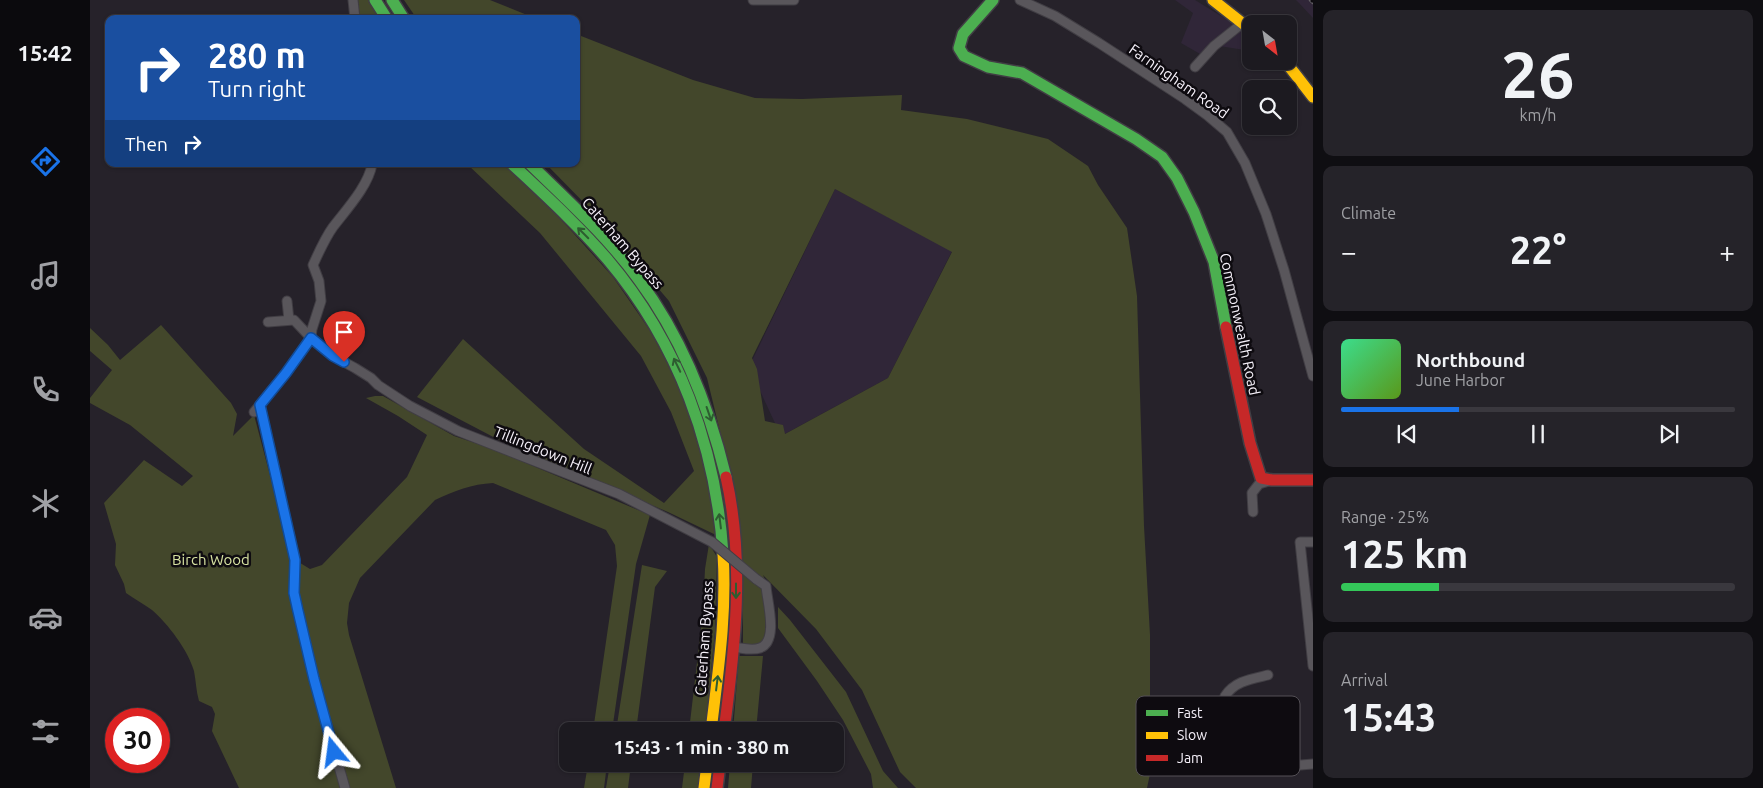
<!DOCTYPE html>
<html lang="en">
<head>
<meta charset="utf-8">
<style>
	body { margin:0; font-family:Ubuntu,sans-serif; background:#252329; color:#f1f3f6; height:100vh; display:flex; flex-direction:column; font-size:19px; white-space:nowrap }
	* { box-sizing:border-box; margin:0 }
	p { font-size:16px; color:#a0a1a5 }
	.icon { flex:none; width:28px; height:28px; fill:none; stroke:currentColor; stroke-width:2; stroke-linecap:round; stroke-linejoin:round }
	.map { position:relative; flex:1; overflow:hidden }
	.drawer { display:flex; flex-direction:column; gap:10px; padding:10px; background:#0f0e12; width:450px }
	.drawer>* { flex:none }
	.guide { position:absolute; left:15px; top:15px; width:475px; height:152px; border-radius:10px; box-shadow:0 1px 4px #0004,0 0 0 1px #3a383e; background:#1a4fa0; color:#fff; overflow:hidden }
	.needle { width:32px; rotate:149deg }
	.controls { position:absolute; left:1152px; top:15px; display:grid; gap:10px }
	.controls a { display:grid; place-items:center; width:55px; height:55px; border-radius:10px; background:#1c1a20; box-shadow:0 1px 4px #0004,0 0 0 1px #3a383e; font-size:25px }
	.speed { position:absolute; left:15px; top:708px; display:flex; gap:10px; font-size:25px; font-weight:700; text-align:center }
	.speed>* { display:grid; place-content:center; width:65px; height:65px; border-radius:50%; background:#1c1a20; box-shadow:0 1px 4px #0004,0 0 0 1px #3a383e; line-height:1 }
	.speed .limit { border:8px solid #d22; background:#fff; color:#111 }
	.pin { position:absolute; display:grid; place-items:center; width:42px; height:42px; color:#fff; margin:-51px -21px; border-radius:50% 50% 50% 0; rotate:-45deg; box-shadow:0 0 5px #0007 }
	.pin .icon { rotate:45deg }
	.me { position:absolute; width:55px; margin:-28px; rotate:344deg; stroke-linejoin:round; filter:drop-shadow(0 0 4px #0008) }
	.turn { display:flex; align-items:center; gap:18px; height:105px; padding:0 20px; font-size:22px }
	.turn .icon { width:65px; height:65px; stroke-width:2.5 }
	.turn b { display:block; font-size:35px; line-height:42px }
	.then { display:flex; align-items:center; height:48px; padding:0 20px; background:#0003; gap:10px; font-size:19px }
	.big { font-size:38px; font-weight:700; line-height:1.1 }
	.drawer .tile { flex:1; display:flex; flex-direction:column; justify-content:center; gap:8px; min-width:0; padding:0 18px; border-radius:10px; background:#252329 }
	.drawer .dial { align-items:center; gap:0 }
	.dial b { font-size:65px; line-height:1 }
	.song { display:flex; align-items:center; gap:15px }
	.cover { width:60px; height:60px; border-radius:8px; background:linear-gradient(135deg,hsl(150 70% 55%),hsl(90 70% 35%)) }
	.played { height:5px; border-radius:2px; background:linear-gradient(90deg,#1a73e8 30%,#3a383e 30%) }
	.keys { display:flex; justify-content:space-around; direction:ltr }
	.heat { display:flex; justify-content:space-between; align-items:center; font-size:28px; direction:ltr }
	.charge { height:8px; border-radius:4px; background:linear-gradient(90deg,#34c759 25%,#3a383e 0) }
	.trip { position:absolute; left:469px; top:722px; width:285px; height:50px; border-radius:10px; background:#1c1a20; box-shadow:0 1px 4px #0004,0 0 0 1px #3a383e; font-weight:700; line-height:50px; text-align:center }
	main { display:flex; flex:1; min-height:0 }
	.tab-bar { display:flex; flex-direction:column; width:90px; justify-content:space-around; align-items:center; background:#0b0a0d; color:#a0a1a5 }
	.tab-bar .icon { width:35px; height:35px }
	.tab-bar .active { color:#1a73e8 }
	.tab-bar b { font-size:22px; color:#f1f3f6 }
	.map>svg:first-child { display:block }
	.built { fill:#302638 }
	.green { fill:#43472b; fill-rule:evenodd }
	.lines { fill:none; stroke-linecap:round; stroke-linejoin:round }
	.street-casing { stroke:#413e44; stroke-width:11 }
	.fast-casing { stroke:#413e44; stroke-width:14 }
	.slow-casing { stroke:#413e44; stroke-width:14 }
	.jam-casing { stroke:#413e44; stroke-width:14 }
	.street { stroke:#59565b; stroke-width:9 }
	.fast { stroke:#4caf50; stroke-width:11 }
	.slow { stroke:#ffc107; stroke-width:11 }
	.jam { stroke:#c62828; stroke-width:11 }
	.rail-casing { stroke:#615e63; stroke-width:4.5 }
	.rail { stroke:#0e0b10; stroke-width:2.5; stroke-dasharray:8; stroke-linecap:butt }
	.street-bridge-casing { stroke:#413e44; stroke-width:11; stroke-linecap:butt }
	.street-bridge { stroke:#59565b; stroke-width:9 }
	.oneway { stroke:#2d5d30 }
	.route-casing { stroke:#114b97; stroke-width:12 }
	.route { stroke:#1a73e8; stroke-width:9 }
	.labels { text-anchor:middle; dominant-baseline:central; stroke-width:5; stroke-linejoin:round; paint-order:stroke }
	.street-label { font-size:15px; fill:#f7f2fb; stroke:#0e0b10 }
	.park-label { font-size:15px; fill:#d8e3a2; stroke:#0e0b10 }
	.key { fill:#0e0b10; stroke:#545056; stroke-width:1 }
	.key-label { font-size:14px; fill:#f7f2fb }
</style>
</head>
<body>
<main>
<nav class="tab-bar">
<b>15:42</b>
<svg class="icon active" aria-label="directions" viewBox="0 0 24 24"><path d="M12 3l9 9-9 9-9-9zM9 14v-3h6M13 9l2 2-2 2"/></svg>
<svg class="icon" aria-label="music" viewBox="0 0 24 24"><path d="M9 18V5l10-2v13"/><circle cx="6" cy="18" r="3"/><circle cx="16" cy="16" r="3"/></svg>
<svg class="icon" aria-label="phone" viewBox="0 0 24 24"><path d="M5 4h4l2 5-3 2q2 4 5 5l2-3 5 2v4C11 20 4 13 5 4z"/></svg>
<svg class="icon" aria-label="climate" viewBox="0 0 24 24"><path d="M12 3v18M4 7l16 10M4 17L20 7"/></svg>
<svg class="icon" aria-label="car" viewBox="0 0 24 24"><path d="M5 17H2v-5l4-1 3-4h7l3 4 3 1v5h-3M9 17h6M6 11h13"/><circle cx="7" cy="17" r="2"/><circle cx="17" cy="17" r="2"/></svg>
<svg class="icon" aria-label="filters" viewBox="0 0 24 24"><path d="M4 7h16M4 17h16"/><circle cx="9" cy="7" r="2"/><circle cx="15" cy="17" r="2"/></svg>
</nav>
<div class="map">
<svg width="1223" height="788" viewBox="0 0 1223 788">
	<rect width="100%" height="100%" fill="#26222a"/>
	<!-- built -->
	<path class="built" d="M1085 0H1105L1144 24 1161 41V51L1129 46 1112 55 1091 43 1103 13Z
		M1206 0H1223V18L1209 3Z
		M745 189 862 251 798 378 691 436 659 367Z"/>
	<!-- green -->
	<path class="green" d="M268 0H280L292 19H270Z
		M314 0H400L447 19H327Z
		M486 34 603 80 665 98 712 99 812 95 811 110 877 119 958 139 998 166 1008 185 1037 228 1047 296 1054 526 1060 635V774L1057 788H826L810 772 772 690 726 629 673 575 679 589 674 642 668 648 653 644V583L637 460 617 378 579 301 505 214 456 164H486ZM745 189 862 252 798 378 695 434 693 425 675 421 667 369 662 358Z
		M377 164H416L467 215 523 277 561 332 588 383 612 445 626 535 578 512 411 441 327 397 373 339 494 449 574 503 604 471 581 412 551 356 450 233Z
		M71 325 141 403 147 414 143 436 164 415 202 558 220 569 232 565 317 477 337 435 308 416 276 398 285 396H293L364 436 400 448 560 515 546 564 522 731H503L527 566 525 545 516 530 403 483C382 484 364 491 345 500L270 578 259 603 257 623 259 635 306 788H149L122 731 125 714 122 707 109 701C106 691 106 681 104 671 98 650 78 624 62 610 54 604 44 599 36 593L34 584 25 565 26 544 14 503 54 460 92 486 103 476 40 425 0 403V398L22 370 0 351V328L18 345 30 360Z
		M619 544 627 557 625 632 615 731H599L613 611 615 569Z
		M552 565 577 571 565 587 546 731H526Z
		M688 607 700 620 756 692 793 771 808 788H783L781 774 753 720 727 681 688 628Z
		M649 656H673L666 731H643Z
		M498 764H517L514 788H494Z
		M520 764H541L538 788H516Z
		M595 764H611L608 788H592Z
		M640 764H663L661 788H638Z"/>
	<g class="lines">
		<!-- street casing -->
		<g class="street-casing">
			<path id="street" d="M263 0 265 19
				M663 0H704
				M930 0 965 16 1009 43 1095 99 1117 115 1137 132 1155 163 1176 214 1194 270 1223 376
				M1105 67 1124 46 1154 22
				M197 301 199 320
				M178 322 204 320 221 338 243 356 265 368 281 378 288 385 320 406 368 431 529 494 622 542
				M170 405 205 560 204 593 208 611 224 679 255 788
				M164 412 196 373 221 338 222 329 231 301 229 281 223 265C229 252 235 238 243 227 256 210 279 185 282 164
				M1163 512 1162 493 1169 484 1179 481
				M1223 542H1210L1223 666
				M643 647C652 648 662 651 670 648 689 641 677 601 676 586L666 579
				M1178 675C1161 679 1145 681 1135 696L1140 764 1149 770 1223 764"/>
		</g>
		<!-- fast casing -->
		<g class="fast-casing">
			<path id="fast" d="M285 0 297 19
				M302 0 314 19
				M903 0 873 34 869 48 874 56 898 67 932 73 1046 139 1072 157 1087 178 1104 212 1124 262 1136 327
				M422 164C455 195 489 226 518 260 588 343 626 446 633 554
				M440 164C478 201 518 237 549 280 593 339 619 407 636 477"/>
		</g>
		<!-- slow casing -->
		<g class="slow-casing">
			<path id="slow" d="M1123 0 1161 30
				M1195 61 1223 97
				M621 731C628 672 637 614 633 554
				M614 788 617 764"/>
		</g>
		<!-- jam casing -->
		<g class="jam-casing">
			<path id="jam" d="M1136 327 1160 443 1171 478 1182 480H1223
				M634 731C645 648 655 560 636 477
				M627 788 630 764"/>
		</g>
		<!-- street -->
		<use href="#street" class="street"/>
		<!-- fast -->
		<use href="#fast" class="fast"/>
		<!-- slow -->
		<use href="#slow" class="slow"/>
		<!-- jam -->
		<use href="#jam" class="jam"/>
		<!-- rail casing -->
		<g class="rail-casing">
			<path id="rail" d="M1221 0 1223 2"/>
		</g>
		<!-- rail -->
		<use href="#rail" class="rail"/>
		<!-- street-bridge casing -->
		<g class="street-bridge-casing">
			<path id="street-bridge" d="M622 542 666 579"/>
		</g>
		<!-- street-bridge -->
		<use href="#street-bridge" class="street-bridge"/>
	</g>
	<!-- one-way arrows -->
	<defs><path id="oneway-shaft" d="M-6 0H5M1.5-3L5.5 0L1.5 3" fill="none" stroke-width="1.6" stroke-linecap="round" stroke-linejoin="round" transform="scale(1.25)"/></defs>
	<g class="oneway">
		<use href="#oneway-shaft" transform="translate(493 233) rotate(-135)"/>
		<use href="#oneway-shaft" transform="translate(587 365) rotate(-116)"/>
		<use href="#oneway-shaft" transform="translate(619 414) rotate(71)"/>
		<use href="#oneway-shaft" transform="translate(630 521) rotate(-97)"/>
		<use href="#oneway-shaft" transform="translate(646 591) rotate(90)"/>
		<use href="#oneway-shaft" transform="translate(627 683) rotate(-83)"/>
	</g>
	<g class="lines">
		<!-- route casing -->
		<g class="route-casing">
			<path id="route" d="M244 752 224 679 208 611 204 593 205 560 170 405 196 373 221 338 243 356 254 362"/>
		</g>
		<!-- route -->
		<use href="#route" class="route"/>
	</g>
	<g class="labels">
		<!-- street labels -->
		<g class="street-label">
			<text transform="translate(1089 81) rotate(35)">Farningham Road</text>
			<text transform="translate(533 243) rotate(49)">Caterham Bypass</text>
			<text transform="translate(1150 324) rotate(78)">Commonwealth Road</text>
			<text transform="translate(453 450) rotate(22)">Tillingdown Hill</text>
			<text transform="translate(614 638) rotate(-86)">Caterham Bypass</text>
		</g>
		<!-- park labels -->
		<g class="park-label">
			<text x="121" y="559">Birch Wood</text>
		</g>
	</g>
	<!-- legend -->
	<rect x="1046" y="696" width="164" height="80" rx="8" class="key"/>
	<rect x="1056" y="710" width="22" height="6" fill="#4caf50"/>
	<rect x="1056" y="732" width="22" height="7" fill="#ffc107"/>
	<rect x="1056" y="755" width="22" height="6" fill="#c62828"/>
	<g class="key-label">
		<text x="1087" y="718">Fast</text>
		<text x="1087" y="740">Slow</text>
		<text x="1087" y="763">Jam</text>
	</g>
</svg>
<div class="controls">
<a><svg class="needle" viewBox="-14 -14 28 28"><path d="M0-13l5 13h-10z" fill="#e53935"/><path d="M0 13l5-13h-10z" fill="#a0a1a5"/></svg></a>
<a><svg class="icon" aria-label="search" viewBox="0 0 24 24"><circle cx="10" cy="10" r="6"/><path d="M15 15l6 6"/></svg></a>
</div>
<div class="speed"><div class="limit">30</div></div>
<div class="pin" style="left:254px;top:362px;background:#d93025"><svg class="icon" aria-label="arrive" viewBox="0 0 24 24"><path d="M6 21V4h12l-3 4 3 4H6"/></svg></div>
<svg class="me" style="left:244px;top:752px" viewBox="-20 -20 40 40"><path d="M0-17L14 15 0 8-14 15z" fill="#1a73e8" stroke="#fff" stroke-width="4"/></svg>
<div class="trip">15:43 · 1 min · 380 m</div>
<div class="guide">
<div class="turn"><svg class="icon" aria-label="right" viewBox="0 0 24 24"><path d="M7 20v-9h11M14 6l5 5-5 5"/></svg><div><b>280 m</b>Turn right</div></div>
<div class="then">Then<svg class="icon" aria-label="right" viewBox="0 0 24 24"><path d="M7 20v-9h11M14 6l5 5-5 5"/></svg></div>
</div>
</div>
<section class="drawer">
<div class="tile dial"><b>26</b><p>km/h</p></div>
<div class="tile"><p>Climate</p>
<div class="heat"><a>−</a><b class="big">22°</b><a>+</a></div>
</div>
<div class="tile">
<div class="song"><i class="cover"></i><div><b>Northbound</b><p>June Harbor</p></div></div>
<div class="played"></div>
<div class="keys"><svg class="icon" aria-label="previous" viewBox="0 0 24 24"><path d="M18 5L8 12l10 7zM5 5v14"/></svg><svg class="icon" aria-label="pause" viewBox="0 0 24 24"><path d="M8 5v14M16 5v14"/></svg><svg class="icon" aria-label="next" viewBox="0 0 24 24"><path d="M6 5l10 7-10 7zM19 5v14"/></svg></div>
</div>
<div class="tile"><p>Range · 25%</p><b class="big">125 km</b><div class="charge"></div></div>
<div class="tile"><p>Arrival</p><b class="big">15:43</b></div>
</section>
</main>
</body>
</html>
